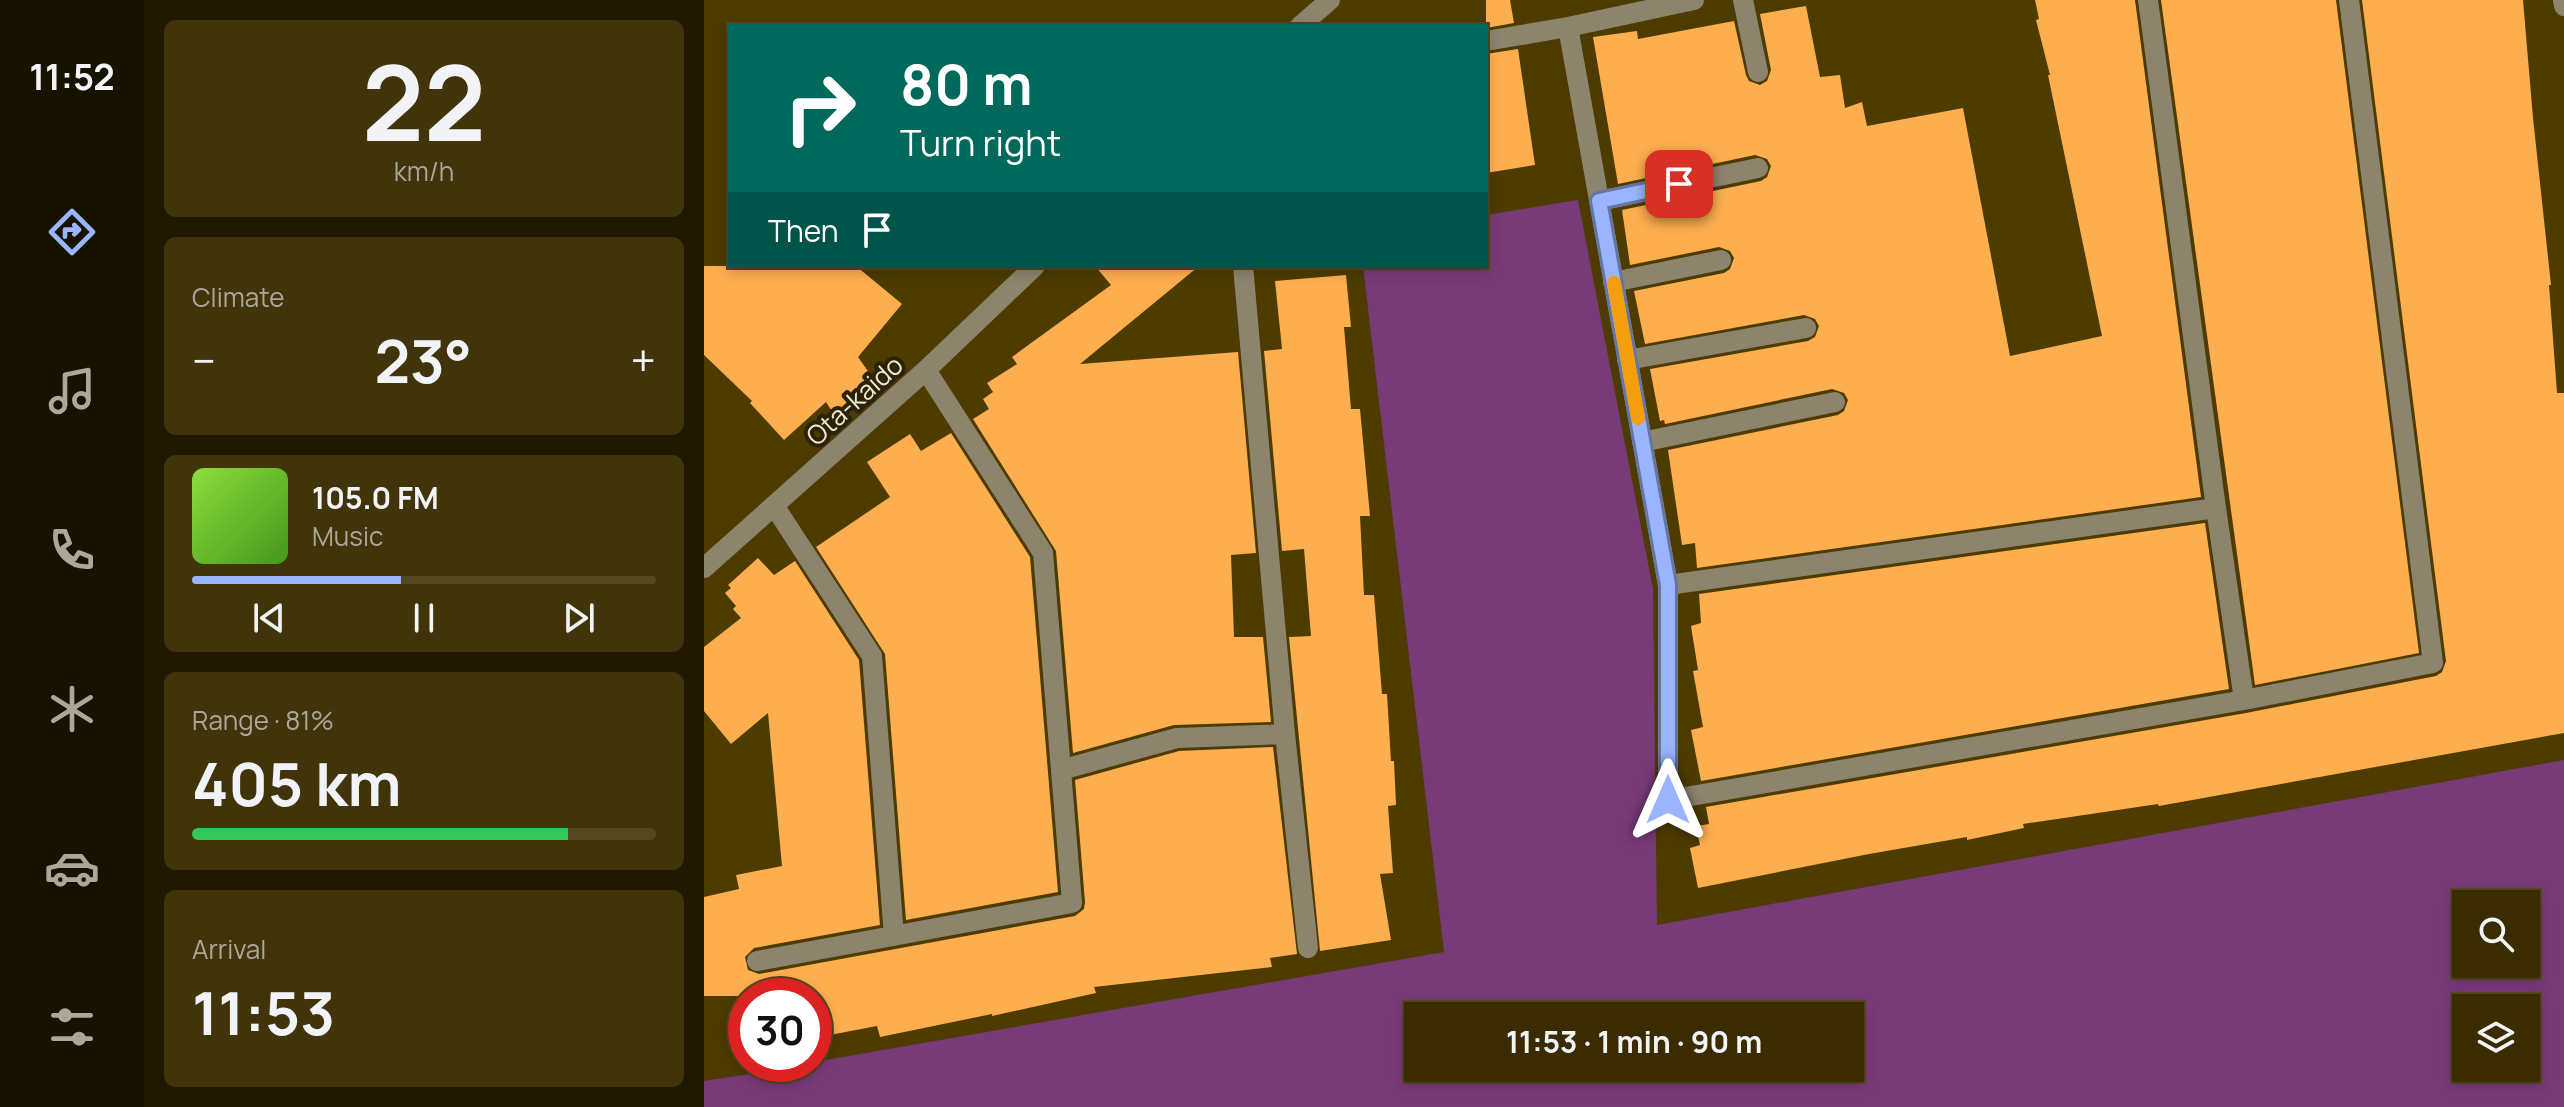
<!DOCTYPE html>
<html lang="en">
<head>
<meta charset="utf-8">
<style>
	body { margin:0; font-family:Manrope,sans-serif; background:#41340a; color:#f1f3f6; height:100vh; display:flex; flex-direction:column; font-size:30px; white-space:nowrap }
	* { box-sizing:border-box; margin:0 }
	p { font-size:26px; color:#aba799 }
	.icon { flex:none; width:44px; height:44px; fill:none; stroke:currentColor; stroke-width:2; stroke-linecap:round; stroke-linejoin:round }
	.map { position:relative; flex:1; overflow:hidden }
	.sheet { display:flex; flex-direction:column; gap:20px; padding:20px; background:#201800; width:560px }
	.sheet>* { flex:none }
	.guide { position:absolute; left:24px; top:24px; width:760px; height:244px; border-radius:0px; box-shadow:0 4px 12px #0003,0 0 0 2px #544822; background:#00695c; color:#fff; overflow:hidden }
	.buttons { position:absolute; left:1748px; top:890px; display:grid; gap:16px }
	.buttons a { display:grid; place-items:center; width:88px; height:88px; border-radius:0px; background:#3a2c00; box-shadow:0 4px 12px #0003,0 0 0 2px #544822; font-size:40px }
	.speed { position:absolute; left:24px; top:978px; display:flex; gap:16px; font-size:40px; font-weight:700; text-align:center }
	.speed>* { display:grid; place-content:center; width:104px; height:104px; border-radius:50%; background:#3a2c00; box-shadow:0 4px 12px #0003,0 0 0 2px #544822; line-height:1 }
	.speed .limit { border:12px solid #d22; background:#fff; color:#111 }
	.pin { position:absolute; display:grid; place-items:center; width:68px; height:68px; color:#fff; margin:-34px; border-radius:16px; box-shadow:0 4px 12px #0006 }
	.me { position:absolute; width:88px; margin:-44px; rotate:0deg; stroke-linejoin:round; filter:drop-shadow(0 0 6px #0008) }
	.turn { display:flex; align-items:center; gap:28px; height:168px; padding:0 40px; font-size:36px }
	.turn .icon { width:104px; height:104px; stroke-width:2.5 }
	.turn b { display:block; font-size:56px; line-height:68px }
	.then { display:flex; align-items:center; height:76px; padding:0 40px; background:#0003; gap:16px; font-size:30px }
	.big { font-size:60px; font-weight:700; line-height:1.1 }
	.sheet .card { flex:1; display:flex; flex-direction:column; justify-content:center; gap:12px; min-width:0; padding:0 28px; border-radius:12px; background:#41340a }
	.sheet .dial { align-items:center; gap:0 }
	.dial b { font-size:104px; line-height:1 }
	.song { display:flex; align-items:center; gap:24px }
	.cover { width:96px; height:96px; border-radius:12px; background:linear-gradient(135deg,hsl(90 70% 55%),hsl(100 70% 35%)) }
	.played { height:8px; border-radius:4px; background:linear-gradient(90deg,#9ab5fd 45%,#544822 45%) }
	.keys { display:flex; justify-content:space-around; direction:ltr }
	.heat { display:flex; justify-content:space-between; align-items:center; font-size:44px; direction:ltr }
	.charge { height:12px; border-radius:6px; background:linear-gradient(90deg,#34c759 81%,#544822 0) }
	.trip { position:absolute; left:700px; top:1002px; width:460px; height:80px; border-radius:0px; background:#3a2c00; box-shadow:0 4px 12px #0003,0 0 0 2px #544822; font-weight:700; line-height:80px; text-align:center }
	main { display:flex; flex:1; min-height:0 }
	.menu { display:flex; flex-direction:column; width:144px; justify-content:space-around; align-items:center; background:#171200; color:#aba799 }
	.menu .icon { width:56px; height:56px }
	.menu .current { color:#9ab5fd }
	.menu b { font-size:36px; color:#f1f3f6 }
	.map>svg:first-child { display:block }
	.green { fill:#793a78; fill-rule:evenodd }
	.building { fill:#fdae4e }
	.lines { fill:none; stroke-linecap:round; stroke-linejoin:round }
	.minor { stroke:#8d846e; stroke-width:20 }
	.route-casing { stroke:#6476a4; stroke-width:20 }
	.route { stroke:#9ab5fd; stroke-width:14 }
	.slow { stroke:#f59e0b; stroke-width:14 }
	.labels { text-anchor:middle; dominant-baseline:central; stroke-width:8; stroke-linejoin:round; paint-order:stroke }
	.street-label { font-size:26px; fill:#f5eacf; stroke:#2c230d }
</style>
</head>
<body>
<main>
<nav class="menu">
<b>11:52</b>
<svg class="icon current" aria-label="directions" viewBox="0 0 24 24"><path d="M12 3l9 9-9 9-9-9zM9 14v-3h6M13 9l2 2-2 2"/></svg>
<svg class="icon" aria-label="music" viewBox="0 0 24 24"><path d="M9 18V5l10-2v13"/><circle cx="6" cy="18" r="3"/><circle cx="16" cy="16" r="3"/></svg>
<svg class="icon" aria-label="phone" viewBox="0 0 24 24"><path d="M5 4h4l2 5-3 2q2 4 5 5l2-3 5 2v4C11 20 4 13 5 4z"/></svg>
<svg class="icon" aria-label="climate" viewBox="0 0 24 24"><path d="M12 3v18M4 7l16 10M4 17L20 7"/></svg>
<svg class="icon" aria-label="car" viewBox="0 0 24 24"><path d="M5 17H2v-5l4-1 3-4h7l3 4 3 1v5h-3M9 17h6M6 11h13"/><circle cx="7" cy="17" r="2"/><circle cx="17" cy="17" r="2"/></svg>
<svg class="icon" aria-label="filters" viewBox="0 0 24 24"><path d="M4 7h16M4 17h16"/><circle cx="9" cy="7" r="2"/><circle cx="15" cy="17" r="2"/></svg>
</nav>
<section class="sheet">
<div class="card dial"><b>22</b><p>km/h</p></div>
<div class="card"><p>Climate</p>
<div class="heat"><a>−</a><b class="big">23°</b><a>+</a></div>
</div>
<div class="card">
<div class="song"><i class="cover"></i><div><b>105.0 FM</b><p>Music</p></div></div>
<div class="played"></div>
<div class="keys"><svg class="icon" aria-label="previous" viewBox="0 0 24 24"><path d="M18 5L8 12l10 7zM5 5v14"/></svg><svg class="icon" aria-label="pause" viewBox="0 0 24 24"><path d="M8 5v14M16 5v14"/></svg><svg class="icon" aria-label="next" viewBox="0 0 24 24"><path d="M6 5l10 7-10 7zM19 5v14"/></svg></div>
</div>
<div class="card"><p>Range · 81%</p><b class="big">405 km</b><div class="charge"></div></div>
<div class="card"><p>Arrival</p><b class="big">11:53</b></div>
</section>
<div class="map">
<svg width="1860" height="1107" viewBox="0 0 1860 1107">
	<rect width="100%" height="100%" fill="#4d3b00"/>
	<!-- green -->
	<path class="green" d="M874 200 949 589 953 925 1860 760V1107H0V1081L110 1064V1062L740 952 659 266H782V215ZM1762 904H1822V964H1762ZM1762 1008H1822V1068H1762ZM714 1016H1146V1068H714Z"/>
	<!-- building -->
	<path class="building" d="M782 0H806L810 23 782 28Z
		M1331 0H1431L1497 497 993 568 991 543 978 545 964 450 1134 415 1140 411 1144 400 1140 393 1128 389 961 424 960 420 956 421 946 369 1104 341 1111 337 1115 326 1111 319 1100 315 941 344 930 291 1020 273 1026 269 1030 258 1026 251 1015 247 926 265 918 210 1057 181 1063 177 1067 166 1063 159 1051 155 914 184 889 37 933 31 934 39 1030 21 1042 75 1045 81 1056 85 1063 81 1067 70 1056 14 1102 6 1116 77 1136 75 1141 108 1158 102 1163 126 1259 108 1306 356 1398 336 1344 75H1346L1332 20 1335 19Z
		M1457 0H1632L1715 653 1551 685Z
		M1658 0H1819L1829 118 1847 285H1845L1853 393H1860V733L1455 806 1454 804 1319 824 1320 828 1263 840V837L1165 854 994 888 986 848 996 845 992 826 1005 824 1002 807 1542 713 1732 676 1738 672 1742 661Z
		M814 49 831 165 782 173V54Z
		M0 266H152L198 304 154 357 173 384 135 422 122 402 80 440 46 403 48 401 0 355Z
		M391 266H495L376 364 534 352 552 553 527 555 530 637H559L567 722 470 725 369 753 352 551 269 419 285 409 279 399 289 392 283 383 313 364 308 357 407 285Z
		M642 275 647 327H640L647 409H656L666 516H656L660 595H670L678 694H683L687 761H690L692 805 684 806 689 873 676 874 687 940 616 951 585 637 607 636 600 549 578 551 560 351 578 349 571 281Z
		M247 433 326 557 354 892 202 920 181 654 112 547 186 497 163 462 206 434 217 451Z
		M1501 523 1525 689 997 781 987 730 999 727 989 671 994 670 987 626 997 623 995 594Z
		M54 558 70 575 91 561 155 660 176 925 50 948 41 957 44 970 55 974 371 916 380 909 381 902 371 780 475 751 569 747 593 954 566 958 568 967 390 987 392 993 288 1016V1014L176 1037 173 1026 110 1038V996H0V897L35 889 32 875 78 866 64 713 27 744 0 711V647L37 618 29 609 32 606 21 593 27 588 24 585Z"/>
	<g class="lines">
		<!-- minor -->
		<path class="minor" d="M1039 0 1054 72
			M1444 0 1512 508 1540 700 964 800V585L1512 508
			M1859 0 1860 6
			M596 26 626 0
			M864 27 964 585
			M782 41 864 27 990 0
			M895 201 1054 168
			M539 266 581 734 604 948
			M909 282 1017 260
			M923 360 1102 328
			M938 442 1131 402
			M71 507 168 656 190 936
			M0 568 222 370 331 266
			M1540 700 1729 663 1645 0
			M357 770 473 738 581 734
			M53 961 368 903 339 553 222 370"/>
	</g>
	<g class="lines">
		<!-- route casing -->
		<g class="route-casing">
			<path id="route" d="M964 800V585L895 201 975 184"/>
		</g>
		<!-- route -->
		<use href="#route" class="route"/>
		<!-- slow -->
		<path class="slow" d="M910 283 934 418"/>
	</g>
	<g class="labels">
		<!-- street labels -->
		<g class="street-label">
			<text transform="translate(150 400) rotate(-42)">Ota-kaido</text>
		</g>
	</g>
</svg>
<div class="buttons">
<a><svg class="icon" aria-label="search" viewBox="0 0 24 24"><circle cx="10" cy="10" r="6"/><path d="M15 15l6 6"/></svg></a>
<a><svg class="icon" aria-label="layers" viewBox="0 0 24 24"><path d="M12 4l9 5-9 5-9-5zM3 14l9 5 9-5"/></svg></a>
</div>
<div class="speed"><div class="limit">30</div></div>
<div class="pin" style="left:975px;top:184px;background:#d93025"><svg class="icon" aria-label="arrive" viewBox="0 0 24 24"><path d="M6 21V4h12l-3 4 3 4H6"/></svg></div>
<svg class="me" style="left:964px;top:800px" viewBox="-20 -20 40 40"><path d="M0-17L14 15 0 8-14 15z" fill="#9ab5fd" stroke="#fff" stroke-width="4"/></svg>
<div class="trip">11:53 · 1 min · 90 m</div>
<div class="guide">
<div class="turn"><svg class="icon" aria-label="right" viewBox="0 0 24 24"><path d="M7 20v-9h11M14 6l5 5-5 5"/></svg><div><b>80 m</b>Turn right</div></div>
<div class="then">Then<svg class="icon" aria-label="arrive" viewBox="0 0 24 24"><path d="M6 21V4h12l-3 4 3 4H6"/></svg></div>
</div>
</div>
</main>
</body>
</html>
